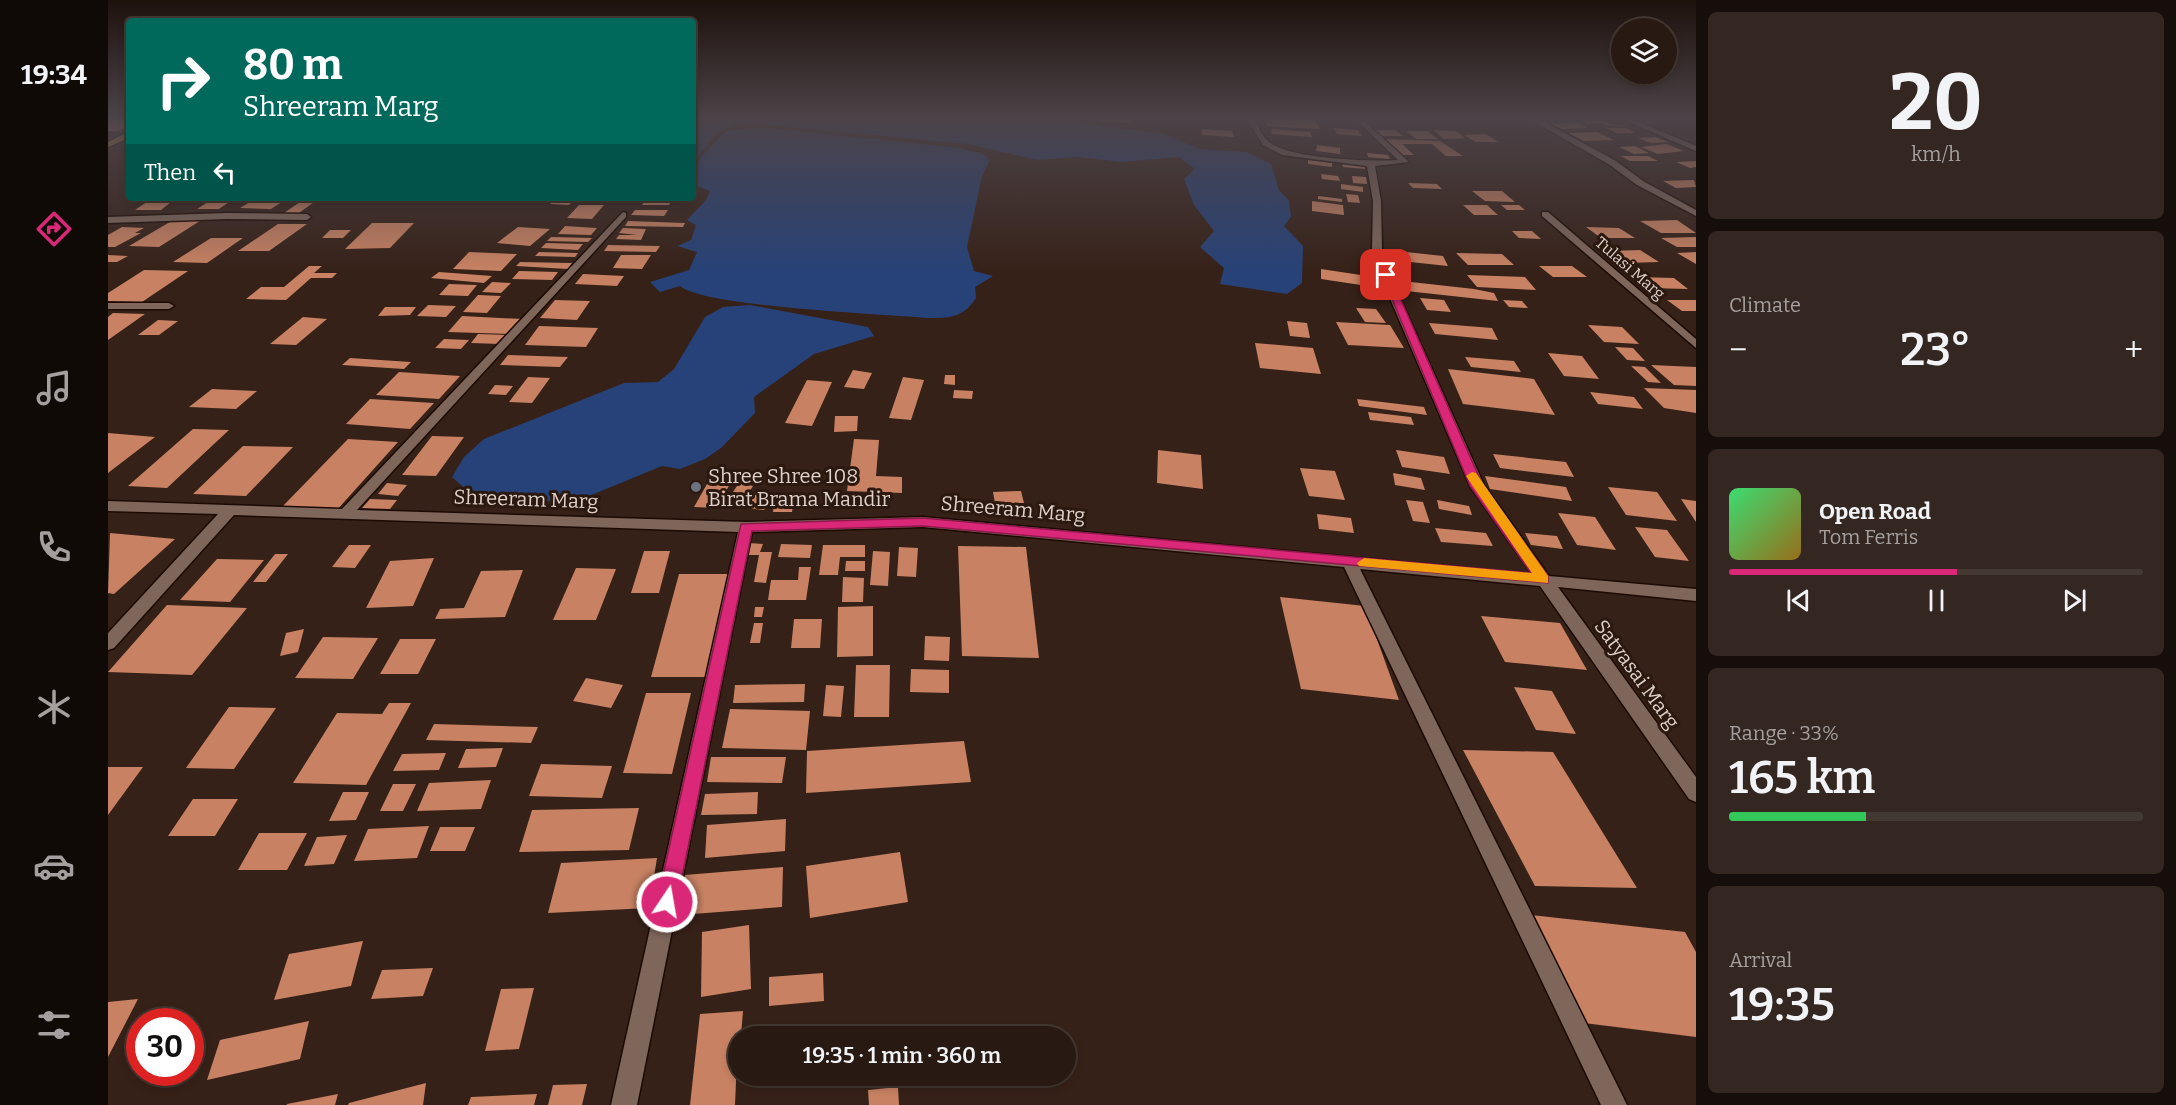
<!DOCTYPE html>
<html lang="en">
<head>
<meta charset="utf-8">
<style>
	body { margin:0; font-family:Bitter,serif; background:#342620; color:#f1f3f6; height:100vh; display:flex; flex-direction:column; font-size:22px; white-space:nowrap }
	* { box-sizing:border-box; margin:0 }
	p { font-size:20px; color:#a5a09f }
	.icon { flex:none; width:33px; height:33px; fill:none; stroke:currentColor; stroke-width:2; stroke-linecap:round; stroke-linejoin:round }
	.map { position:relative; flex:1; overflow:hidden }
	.details { display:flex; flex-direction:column; gap:12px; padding:12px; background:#160e0a; width:480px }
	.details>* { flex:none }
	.top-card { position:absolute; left:18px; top:18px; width:570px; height:183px; border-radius:6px; box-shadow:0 3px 9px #0003,0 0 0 2px #443832; background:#00695c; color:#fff; overflow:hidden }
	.controls { position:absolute; left:1503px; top:18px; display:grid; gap:12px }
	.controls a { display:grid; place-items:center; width:66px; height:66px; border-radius:50%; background:#281912; box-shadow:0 3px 9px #0003,0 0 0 2px #443832; font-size:30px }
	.speed { position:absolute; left:18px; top:1008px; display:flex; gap:12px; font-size:30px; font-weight:700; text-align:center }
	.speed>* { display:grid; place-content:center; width:78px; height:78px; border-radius:50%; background:#281912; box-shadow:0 3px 9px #0003,0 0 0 2px #443832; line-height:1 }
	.speed .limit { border:9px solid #d22; background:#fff; color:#111 }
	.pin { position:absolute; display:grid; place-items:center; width:51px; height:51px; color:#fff; margin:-26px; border-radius:12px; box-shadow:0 3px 9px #0006 }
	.me { position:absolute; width:66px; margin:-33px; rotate:12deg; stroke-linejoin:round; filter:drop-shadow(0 0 4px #0008) }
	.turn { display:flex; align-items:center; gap:21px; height:126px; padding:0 18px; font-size:27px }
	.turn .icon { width:78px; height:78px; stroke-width:2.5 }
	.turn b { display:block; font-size:42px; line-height:51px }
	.then { display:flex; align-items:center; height:57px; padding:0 18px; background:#0003; gap:12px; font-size:22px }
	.big { font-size:45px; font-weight:600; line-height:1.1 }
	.details .widget { flex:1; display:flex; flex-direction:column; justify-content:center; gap:9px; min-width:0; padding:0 21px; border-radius:9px; background:#342620 }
	.details .dial { align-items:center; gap:0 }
	.dial b { font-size:78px; line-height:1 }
	.song { display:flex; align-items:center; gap:18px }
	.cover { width:72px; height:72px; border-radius:9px; background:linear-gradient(135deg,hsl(140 70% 55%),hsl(40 70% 35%)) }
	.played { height:6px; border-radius:3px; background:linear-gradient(90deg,#db2777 55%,#443832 55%) }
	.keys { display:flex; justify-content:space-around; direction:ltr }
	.heat { display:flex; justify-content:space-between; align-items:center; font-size:33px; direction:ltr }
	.charge { height:9px; border-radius:4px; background:linear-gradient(90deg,#34c759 33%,#443832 0) }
	.trip { position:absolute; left:620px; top:1026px; width:348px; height:60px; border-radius:30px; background:#281912; box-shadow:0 3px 9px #0003,0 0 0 2px #443832; font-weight:600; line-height:60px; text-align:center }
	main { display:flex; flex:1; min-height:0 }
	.tabs { display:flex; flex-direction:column; width:108px; justify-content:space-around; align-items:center; background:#100a07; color:#a5a09f }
	.tabs .icon { width:42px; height:42px }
	.tabs .active { color:#db2777 }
	.tabs b { font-size:27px; color:#f1f3f6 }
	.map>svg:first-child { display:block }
	.water { fill:#274278 }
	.building { fill:#c88263 }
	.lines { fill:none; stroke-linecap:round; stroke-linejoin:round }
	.street-casing { stroke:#1c0a03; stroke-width:3 }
	.primary-casing { stroke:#1c0a03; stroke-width:3 }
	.street { fill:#7e665b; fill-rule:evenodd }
	.primary { fill:#b98848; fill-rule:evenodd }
	.route { fill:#db2777; stroke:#8e194d; stroke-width:1.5 }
	.slow { fill:#f59e0b }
	.worship-dot { fill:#6b7280; stroke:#2b180f; stroke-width:2 }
	.labels { text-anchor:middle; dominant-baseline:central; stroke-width:6; stroke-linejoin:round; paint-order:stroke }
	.far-street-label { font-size:16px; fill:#ded0ca; stroke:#2b180f }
	.poi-label { font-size:20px; fill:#ded0ca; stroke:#2b180f; text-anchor:start }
	.street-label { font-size:20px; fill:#ded0ca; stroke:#2b180f }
</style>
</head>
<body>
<main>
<nav class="tabs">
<b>19:34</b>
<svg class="icon active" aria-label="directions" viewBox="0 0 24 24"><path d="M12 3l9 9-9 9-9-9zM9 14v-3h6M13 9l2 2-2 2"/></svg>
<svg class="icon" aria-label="music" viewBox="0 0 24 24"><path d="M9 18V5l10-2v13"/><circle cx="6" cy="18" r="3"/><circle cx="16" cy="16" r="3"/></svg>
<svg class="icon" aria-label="phone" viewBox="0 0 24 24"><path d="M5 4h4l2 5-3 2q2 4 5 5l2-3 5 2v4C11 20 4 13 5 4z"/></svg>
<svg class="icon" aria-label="climate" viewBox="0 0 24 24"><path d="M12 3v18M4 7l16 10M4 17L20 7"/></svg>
<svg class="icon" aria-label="car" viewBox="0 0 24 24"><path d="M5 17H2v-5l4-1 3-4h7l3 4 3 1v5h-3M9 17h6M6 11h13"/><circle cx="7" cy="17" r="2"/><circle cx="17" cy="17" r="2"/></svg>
<svg class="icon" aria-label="filters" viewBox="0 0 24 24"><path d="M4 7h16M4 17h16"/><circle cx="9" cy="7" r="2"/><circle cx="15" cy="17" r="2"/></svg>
</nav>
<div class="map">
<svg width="1588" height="1105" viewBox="0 0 1588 1105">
	<rect width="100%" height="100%" fill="#362118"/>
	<!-- water -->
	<path class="water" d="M585 118 947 120 1056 134 1092 149 1138 152 1163 164 1171 190 1181 201 1183 217 1176 226 1195 246 1194 283 1179 294 1112 284 1116 268 1092 247 1106 231 1086 205 1076 179 1087 169 1071 157 1014 162 970 157 929 160 860 144 652 124H628L609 133 585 163Z
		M652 127 851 148 875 154 882 160 874 176 859 247 866 271 885 276 867 287 868 298C855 318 842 318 819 318 777 314 597 307 572 286L552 292 542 282 581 270 589 252 569 246 583 240 588 225 579 220 598 200 602 191 585 185V176L592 158 618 131Z
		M642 305 760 327 766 336 706 354 646 397 647 413 613 448 597 459 572 469 554 466 481 496 410 505 376 499 361 492 344 477 356 457 376 439 516 383 550 382 566 369 597 317 615 307Z"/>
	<!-- building -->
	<path class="building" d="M994 118H1017L1025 119 1023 123 993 121Z
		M1156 118 1207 120 1212 129 1159 126Z
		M1470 119H1492L1502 124 1521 126H1500L1494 123 1479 124Z
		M3 120H21V126L10 131H0V122Z
		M1468 122 1480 128 1454 129 1442 124Z
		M1225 128 1250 130 1254 136 1229 134Z
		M1499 128H1518L1527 133H1508Z
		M1094 129 1124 131 1126 137 1094 135Z
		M1163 129 1202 132 1204 137 1164 134Z
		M1266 130H1287L1295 136H1273Z
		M1326 130 1348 131 1357 138 1336 139Z
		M1298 131H1319L1330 139H1308Z
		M1489 132 1506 140 1476 141 1460 133Z
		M1378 134 1390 142H1368L1356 135Z
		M1547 137 1560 142 1543 143 1530 138Z
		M1276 139 1332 141 1355 156H1338L1324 144H1294L1306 155H1292Z
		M1558 144 1576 151 1550 154 1533 147Z
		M1209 145 1232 148V154L1208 151Z
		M1527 146 1541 153 1526 154 1511 147Z
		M1259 153 1280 155 1282 159 1260 157Z
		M1513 156H1540L1550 161H1522Z
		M1200 160 1224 163V167L1200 164Z
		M1588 161V167L1582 168 1568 162Z
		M1234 163 1256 165 1257 169 1235 167Z
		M1213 174 1230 176 1232 181 1214 179Z
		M1244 176 1258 177 1259 184 1245 183Z
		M1555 181 1586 180 1588 187 1568 188Z
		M1300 183 1329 184 1334 189 1305 188Z
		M1233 184 1255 187V192L1233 189Z
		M1364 191H1394L1407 202 1377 201Z
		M1238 194 1250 195 1252 203 1240 202Z
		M1210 196 1234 199V202L1210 199Z
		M68 198 53 210H27L43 199Z
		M106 198H127L111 209H89Z
		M149 198H180L163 209 132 208Z
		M192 198H220L209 200 188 215H173L195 200Z
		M480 198H526L523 203 477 202Z
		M538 198H566L561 205H534Z
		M446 201H465L461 205 442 204Z
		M1204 201 1235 205 1236 215 1204 211Z
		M471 205H496L484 219 459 218Z
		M1355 205H1379L1390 215H1366Z
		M1393 205H1411L1417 210H1399Z
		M527 210H560L556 216 523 215Z
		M67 219H95L51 247 21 246Z
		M1569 220 1588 233H1553L1532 221Z
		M520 221 577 223 575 227 517 226Z
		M264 223H306L282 248 237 249Z
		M170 224H199L161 251H130Z
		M457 226 489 228 483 235 450 234Z
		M14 227 36 228 27 233H33L7 247H0V235Z
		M410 227 442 229 422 246 389 243Z
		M1478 227 1511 228 1527 238H1493Z
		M515 228 538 229 533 240 508 239 511 235H529L511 233Z
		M222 230H243L235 238H214Z
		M1404 231H1424L1433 239 1411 238Z
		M443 237 484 238 480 242 439 241Z
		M1588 237V247H1569L1553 238Z
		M103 238H135L99 263 65 262Z
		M438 243 475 244 470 250 433 248Z
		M500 245 552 246 548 252 496 251Z
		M1532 250 1551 262 1518 263 1499 251Z
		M361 252 409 254 393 271 345 269Z
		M431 252 470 253 467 257 427 256Z
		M1298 252 1335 256 1340 266 1302 262Z
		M1588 252V264L1569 253Z
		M1348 253 1394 254 1406 265H1360Z
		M0 255 20 256 9 262H0Z
		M513 255H543L534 269 505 268Z
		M412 262 464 263 460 269 408 266Z
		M201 266H214L206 273H229L224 278H203L178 300 138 299 153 287H176Z
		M1431 266H1464L1479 277H1445Z
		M1213 269 1266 277V287L1213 279Z
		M36 270 80 271 34 302 0 301V293Z
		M411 271 450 272 444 280 404 279Z
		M331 272 384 276 376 283 323 278Z
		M475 274 516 276 509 286 467 284Z
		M1359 275 1417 277 1428 290 1369 287Z
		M1528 277 1566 278 1580 289 1541 288Z
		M1294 281 1366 289 1386 293 1390 301 1298 291Z
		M384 282 403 283 393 293 374 292Z
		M341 284 369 285 360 296 331 295Z
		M370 295 393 296 379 313 355 312Z
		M1312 298 1336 300 1343 312 1319 310Z
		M447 300 482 301 469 320 432 318Z
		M1395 300 1414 301 1420 308 1401 307Z
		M1559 300H1588V311H1574Z
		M320 305 348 306 338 317 309 316Z
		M277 307H308L302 315 270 316Z
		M1248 308 1268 309 1278 323 1257 322Z
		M5 313 37 314 0 340V317Z
		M354 316 414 319 402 334 340 332Z
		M195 317 219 319 188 345 162 344Z
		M50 320 70 321 51 335H30Z
		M1179 321 1199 323 1202 338 1182 336Z
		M1228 322 1282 325 1296 348 1240 345Z
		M1321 323 1384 328 1390 340 1327 334Z
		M1480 325 1514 327 1531 344 1496 342Z
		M431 326 490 328 478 347 417 345Z
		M370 334 399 335 392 344 363 343Z
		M336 339 361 340 353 349 327 348Z
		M1147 343 1205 348 1213 374 1152 368Z
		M1507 347 1525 348 1537 361 1519 360Z
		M1440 353 1474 356 1491 379 1456 376Z
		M400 355 460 357 452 367 392 365Z
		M1357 357 1406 361 1413 372 1363 367Z
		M242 358 303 362 296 369 234 365Z
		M1543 365 1588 367V386L1566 385Z
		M1523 366 1537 367 1553 383 1540 382Z
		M1340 369 1426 379 1447 415 1355 404Z
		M745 370 764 373 756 389 736 387Z
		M291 372 352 376 331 399 268 395Z
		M837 375H847V385L836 384Z
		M420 377 442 378 424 403 401 402Z
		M795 377 816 380 803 420 781 418Z
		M699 380 724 382 704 426 677 423Z
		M387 385 405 386 398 395 380 394Z
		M1536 388 1588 390V413L1556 408Z
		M104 389 149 391 128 409 81 407Z
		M846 390 865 391 864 399 845 398Z
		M1482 392 1526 397 1535 409 1490 404Z
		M262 399 326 403 302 429 238 424Z
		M1249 399 1316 407 1319 415 1251 406Z
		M1260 412 1303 417 1306 425 1262 420Z
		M727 416H750L749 431 726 432Z
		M85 429 121 430 59 488 20 486Z
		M0 433 47 437 0 473Z
		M324 436 356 437 328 476 294 475Z
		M240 439 290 442 228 511 174 507Z
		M746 439 771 440 768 476 794 477V493L739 491Z
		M135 446 185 447 138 496 85 494Z
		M1050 450 1093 455 1095 489 1049 483Z
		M1288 450 1336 457 1342 474 1294 467Z
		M1385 454 1458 462 1466 477 1392 468Z
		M1192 468 1227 471 1237 500 1201 496Z
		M1285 473 1313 478 1317 490 1287 485Z
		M1377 476 1458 487 1464 501 1382 489Z
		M603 477 624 480 609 508 586 507Z
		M279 483 299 485 290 496 270 494Z
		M631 483 645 486 632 506 617 504Z
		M1500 487 1549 492 1569 521 1518 515Z
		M648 491 665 493 656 510 639 508Z
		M913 491 916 503H887L885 492Z
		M687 495 684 512H665L667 496Z
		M262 499 289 500 282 509 254 508Z
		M1573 499 1588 501V522Z
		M1298 500 1315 502 1322 523 1305 521Z
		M1329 500 1361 506 1364 515 1331 509Z
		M1450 513 1487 517 1508 550 1469 545Z
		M1209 514 1243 518 1246 533 1211 529Z
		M1527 527 1559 530 1581 561 1547 557Z
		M1327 528 1378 533 1385 546 1333 542Z
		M2 533 67 539 6 594 0 593Z
		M1417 533 1449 536 1455 549 1423 545Z
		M641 543 655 544 652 552H664L658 583 646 582 651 555H638Z
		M673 544 704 545 702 558 670 557Z
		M241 545H263L247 568 224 567Z
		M715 545H757V557H732L730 575H711Z
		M850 546 918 547 931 658 854 656Z
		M791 547 810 548 808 577 789 576Z
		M536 551H562L551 593H523Z
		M765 551 782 552 780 586 762 585Z
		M167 554H180L158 582H145Z
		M326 558 305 606 258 608 282 561Z
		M109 559 156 560 122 602 72 600Z
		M738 561H757V571H737Z
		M691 567H703L698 600H660L663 580H690Z
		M468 568 508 569 488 620H445Z
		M415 570 397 617 327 619 332 609 356 608 373 571Z
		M571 574H621L599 677H543Z
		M735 577 756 578 755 602H734Z
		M1172 597 1257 606 1291 700 1193 689Z
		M59 605 139 608 84 675 0 672Z
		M765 606V656L729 657 730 607Z
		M647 607H656L654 617H646Z
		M1373 616 1452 623 1479 670 1397 662Z
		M686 619H714L712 648H683Z
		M646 623H655L652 643H642Z
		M196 629 190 652 172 656 178 633Z
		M817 636 842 637 841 661 816 660Z
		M215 637 270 638 245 679 187 678Z
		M292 639H328L310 674H272Z
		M748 665H782L781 717H746Z
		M803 669 841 670V693L802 692Z
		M478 678 515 685 503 708 465 701Z
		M697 684 696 702 625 703 627 685Z
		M718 685 736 686 733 717 715 716Z
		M1406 687 1444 691 1468 734 1428 730Z
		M538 693H583L564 774 515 773Z
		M281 703H303L258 785 185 783 229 713 274 714Z
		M121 707 168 708 126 769 78 768Z
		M622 709 702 711 698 750 614 748Z
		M326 724 430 727 423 743 318 740Z
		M856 741 863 782 698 793 699 751Z
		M395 748 388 767 350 768 358 749Z
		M1355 750 1445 752 1529 888 1427 886Z
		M338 753 331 770 285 771 294 754Z
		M603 757H678L674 783 599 782Z
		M433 764 504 766 494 798 421 796Z
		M0 767H35L0 815Z
		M383 780 373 809 309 811 321 783Z
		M285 784H308L295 811H272Z
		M235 792H261L248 820 221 821Z
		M650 792 649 814 593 815 597 794Z
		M85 799H130L107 836H60Z
		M531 808 521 850 411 852 424 810Z
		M678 819 677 851 597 858 599 825Z
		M321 826 309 858 246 861 260 829Z
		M332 827H367L357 851H322Z
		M151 833H199L179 870H130Z
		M239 835 226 864 196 866 209 837Z
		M792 852 800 902 702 918 698 866Z
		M549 858 541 908 440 913 453 863Z
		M675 867 674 907 572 915 577 875Z
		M1423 915 1577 932 1588 952V1037L1468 1022Z
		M641 925 643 989 593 997 594 932Z
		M255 941 243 986 166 1000 181 954Z
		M325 968 315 996 263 999 274 970Z
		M715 973 716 1001 661 1006V977Z
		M426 988 411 1049 377 1051 393 989Z
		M30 999 0 1057V1002Z
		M635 1011 633 1036H630L627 1105H582L592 1014Z
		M201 1021 192 1059 99 1080 112 1040Z
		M318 1083 315 1105H240L241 1103Z
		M479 1084 474 1105H440L445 1085Z
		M790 1087 791 1105H761L760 1090Z
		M230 1094 227 1105H179V1104Z
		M429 1094 426 1105H360L363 1097Z"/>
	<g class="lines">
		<!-- street casing -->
		<g class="street-casing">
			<path id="street" d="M1138 118H1145C1149 125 1154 136 1161 142 1181 159 1263 162 1290 160L1246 118H1253L1301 162 1267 166 1273 201 1274 249 1288 289 1376 485 1441 576 1588 589V601L1450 587 1588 777V802L1581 799 1432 586 1252 569 1519 1105H1493L1236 567 815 527 644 532 529 1105H503L630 532 126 515 6 648 0 650V633L110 514 0 511V501L234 509 515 212 518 213V217L249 510 638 522 815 517 1424 574 1362 486 1278 289 1264 249 1265 201 1259 166 1174 155 1155 145Z
				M1420 118H1429L1508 161 1535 181 1588 210V216L1529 185 1502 165Z
				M1512 118H1521L1588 146V151Z
				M1434 212H1440L1588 339V348L1434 216Z
				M119 213 199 214 203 217 199 220 119 219 0 223V217Z
				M0 303H61L66 306 61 309H0Z"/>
		</g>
		<!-- primary casing -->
		<g class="primary-casing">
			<path id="primary" d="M18 133H21V138L0 147V142Z"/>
		</g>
		<!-- street -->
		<use href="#street" class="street"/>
		<!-- primary -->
		<use href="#primary" class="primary"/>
	</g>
	<!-- sky -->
	<linearGradient id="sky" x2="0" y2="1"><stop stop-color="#1e120d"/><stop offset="0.43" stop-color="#4c4348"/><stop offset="1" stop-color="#4c4348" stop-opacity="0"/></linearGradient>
	<rect width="1588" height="273" fill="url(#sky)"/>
	<!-- route -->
	<path class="route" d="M1278 272 1282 275 1375 486 1440 576V583L815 526 644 531 569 902 566 908 559 911 552 908 549 902 633 524 815 518 1423 573 1362 486 1274 275Z"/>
	<!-- slow -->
	<path class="slow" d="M1364 472 1368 473 1440 576V583L1251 566 1249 563 1256 558 1424 573 1358 476Z"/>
	<!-- markers -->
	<circle class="worship-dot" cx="588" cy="487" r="6"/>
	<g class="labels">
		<!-- far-street labels -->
		<g class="far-street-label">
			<text transform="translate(1522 268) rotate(41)">Tulasi Marg</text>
		</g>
		<!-- poi labels -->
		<g class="poi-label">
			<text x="600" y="476">Shree Shree 108<tspan x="600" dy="23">Birat Brama Mandir</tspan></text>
		</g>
		<!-- street labels -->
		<g class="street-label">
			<text transform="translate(418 499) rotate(2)">Shreeram Marg</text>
			<text transform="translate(905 509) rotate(5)">Shreeram Marg</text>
			<text transform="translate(1529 674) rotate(54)">Satyasai Marg</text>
		</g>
	</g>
</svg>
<div class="controls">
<a><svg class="icon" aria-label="layers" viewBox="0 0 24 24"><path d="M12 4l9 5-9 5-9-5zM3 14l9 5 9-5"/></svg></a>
</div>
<div class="speed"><div class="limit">30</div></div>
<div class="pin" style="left:1278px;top:275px;background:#d93025"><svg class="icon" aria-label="arrive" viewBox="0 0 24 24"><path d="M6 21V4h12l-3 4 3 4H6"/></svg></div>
<svg class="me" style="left:559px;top:902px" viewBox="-20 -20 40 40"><circle r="17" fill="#db2777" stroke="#fff" stroke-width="3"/><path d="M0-11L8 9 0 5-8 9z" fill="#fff"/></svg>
<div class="trip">19:35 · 1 min · 360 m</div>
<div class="top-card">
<div class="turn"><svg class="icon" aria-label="right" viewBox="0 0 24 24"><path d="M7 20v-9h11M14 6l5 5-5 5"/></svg><div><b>80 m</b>Shreeram Marg</div></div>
<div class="then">Then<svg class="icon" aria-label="left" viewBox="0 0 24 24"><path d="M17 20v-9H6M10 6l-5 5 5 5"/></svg></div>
</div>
</div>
<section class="details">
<div class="widget dial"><b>20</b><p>km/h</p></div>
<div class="widget"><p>Climate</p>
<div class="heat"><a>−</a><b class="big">23°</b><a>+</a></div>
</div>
<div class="widget">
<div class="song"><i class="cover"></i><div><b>Open Road</b><p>Tom Ferris</p></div></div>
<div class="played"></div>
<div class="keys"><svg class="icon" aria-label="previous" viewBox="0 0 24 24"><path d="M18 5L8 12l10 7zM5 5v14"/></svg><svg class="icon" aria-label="pause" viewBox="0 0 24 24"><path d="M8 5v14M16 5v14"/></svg><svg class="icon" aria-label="next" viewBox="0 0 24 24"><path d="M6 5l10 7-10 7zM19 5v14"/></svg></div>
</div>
<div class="widget"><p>Range · 33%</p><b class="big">165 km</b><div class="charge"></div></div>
<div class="widget"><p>Arrival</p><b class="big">19:35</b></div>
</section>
</main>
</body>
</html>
